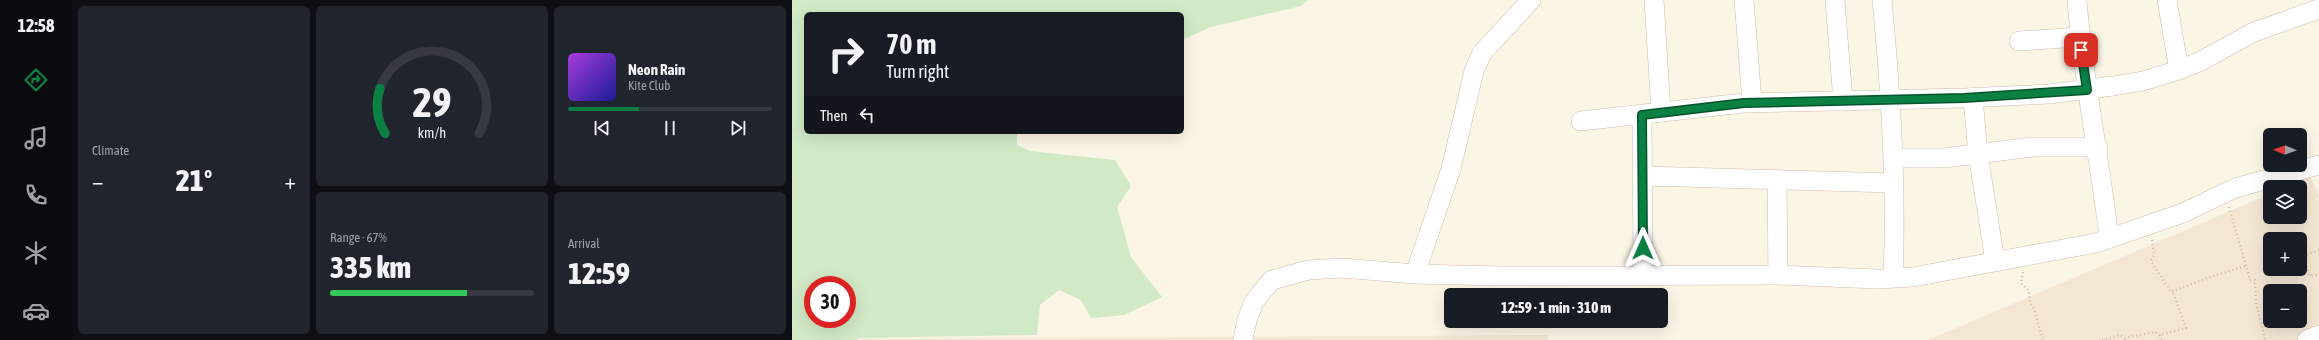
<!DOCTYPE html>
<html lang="en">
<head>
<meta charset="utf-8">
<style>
	body { margin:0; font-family:"Asap Condensed",sans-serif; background:#20242c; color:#f1f3f6; height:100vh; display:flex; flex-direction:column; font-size:15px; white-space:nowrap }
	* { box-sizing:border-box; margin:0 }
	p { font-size:13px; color:#9ea1a6 }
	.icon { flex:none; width:22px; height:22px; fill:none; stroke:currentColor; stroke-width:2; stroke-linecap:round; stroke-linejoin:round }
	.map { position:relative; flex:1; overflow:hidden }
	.sheet { display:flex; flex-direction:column; gap:6px; padding:6px; background:#0d0f14; width:720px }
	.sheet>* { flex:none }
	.guide { position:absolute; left:12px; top:12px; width:380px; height:122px; border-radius:6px; box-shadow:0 4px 16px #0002; background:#171b24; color:#f1f3f6; overflow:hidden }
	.needle { width:26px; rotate:271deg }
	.fabs { position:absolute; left:1471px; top:128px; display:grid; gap:8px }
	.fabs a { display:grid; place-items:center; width:44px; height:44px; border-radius:6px; background:#171b24; box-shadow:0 4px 16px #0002; font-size:20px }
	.speed { position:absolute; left:12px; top:276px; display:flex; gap:8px; font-size:20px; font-weight:700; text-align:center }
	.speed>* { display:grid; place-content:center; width:52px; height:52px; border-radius:50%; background:#171b24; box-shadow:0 4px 16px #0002; line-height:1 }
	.speed .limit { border:6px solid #d22; background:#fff; color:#111 }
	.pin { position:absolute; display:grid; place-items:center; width:34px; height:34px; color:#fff; margin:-17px; border-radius:8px; box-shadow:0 2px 6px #0006 }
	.me { position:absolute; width:44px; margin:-22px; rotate:0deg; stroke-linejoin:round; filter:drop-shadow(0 0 3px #0008) }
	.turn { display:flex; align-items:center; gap:14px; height:84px; padding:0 16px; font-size:18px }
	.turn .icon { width:52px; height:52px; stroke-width:2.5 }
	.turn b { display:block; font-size:28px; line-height:34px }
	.then { display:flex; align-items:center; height:38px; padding:0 16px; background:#0003; gap:8px; font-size:15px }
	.big { font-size:30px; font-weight:800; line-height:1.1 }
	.sheet .card { flex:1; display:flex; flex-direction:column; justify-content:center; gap:6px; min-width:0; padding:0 14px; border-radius:6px; background:#20242c }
	.sheet .dial { align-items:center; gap:0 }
	.dial svg { height:104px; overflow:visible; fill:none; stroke:#363941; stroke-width:7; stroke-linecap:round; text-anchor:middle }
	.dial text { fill:#f1f3f6; stroke:none }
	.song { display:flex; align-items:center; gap:12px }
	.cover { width:48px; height:48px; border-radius:6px; background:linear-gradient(135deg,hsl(280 70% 55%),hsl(240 70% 35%)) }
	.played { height:4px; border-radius:2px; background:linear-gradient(90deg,#0b8043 35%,#363941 35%) }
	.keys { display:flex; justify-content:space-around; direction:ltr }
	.heat { display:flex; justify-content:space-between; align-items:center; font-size:22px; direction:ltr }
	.charge { height:6px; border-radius:3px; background:linear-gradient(90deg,#34c759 67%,#363941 0) }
	.sheet .tiles { flex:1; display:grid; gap:6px; grid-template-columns:repeat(3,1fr) }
	.card:first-child { grid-row:span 2 }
	.trip { position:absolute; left:652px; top:288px; width:224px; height:40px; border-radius:6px; background:#171b24; box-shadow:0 4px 16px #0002; font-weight:800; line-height:40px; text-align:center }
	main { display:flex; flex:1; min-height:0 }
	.tabs { display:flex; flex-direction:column; width:72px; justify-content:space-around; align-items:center; background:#090b0e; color:#9ea1a6 }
	.tabs .icon { width:28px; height:28px }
	.tabs .on { color:#0b8043 }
	.tabs b { font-size:18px; color:#f1f3f6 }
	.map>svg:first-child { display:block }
	.residential { fill:#f3e7d4; fill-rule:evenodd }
	.green { fill:#d1e9c5; fill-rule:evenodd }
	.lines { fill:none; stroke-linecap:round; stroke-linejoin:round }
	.minor-casing { stroke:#cdbdac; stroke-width:20 }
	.path { stroke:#d5b9a1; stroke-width:2.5; stroke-dasharray:1 3; stroke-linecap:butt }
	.minor { stroke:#fff; stroke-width:19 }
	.route-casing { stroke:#07532c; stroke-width:10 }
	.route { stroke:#0b8043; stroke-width:7 }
</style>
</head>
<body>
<main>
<nav class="tabs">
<b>12:58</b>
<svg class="icon on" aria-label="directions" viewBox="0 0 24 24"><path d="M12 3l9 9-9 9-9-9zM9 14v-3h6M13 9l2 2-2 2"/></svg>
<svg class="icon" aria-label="music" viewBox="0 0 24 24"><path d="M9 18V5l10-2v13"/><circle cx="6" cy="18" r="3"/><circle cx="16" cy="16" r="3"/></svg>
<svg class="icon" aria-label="phone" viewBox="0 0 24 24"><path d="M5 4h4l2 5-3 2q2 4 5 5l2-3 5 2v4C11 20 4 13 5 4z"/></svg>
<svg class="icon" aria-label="climate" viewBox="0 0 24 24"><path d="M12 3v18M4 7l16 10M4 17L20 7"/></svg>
<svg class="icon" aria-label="car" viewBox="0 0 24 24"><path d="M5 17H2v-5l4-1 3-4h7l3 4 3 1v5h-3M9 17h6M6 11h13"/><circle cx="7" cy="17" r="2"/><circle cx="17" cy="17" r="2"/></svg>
</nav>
<section class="sheet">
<div class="tiles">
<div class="card"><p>Climate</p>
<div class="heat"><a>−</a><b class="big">21°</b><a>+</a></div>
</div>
<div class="card dial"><svg viewBox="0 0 100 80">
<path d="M14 69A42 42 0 1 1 86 69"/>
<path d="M14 69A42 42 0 0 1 10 34" stroke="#0b8043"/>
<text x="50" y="56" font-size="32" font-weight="700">29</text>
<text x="50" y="72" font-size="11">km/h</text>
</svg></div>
<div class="card">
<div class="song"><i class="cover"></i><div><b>Neon Rain</b><p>Kite Club</p></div></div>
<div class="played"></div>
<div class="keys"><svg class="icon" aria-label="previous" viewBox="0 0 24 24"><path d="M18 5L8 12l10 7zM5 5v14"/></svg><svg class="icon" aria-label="pause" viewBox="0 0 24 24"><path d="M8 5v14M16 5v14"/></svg><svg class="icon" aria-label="next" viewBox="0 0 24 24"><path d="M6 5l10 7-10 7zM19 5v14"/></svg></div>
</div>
<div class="card"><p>Range · 67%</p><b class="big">335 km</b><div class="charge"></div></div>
<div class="card"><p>Arrival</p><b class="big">12:59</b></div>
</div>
</section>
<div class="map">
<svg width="1527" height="340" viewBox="0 0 1527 340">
	<rect width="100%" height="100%" fill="#fbf5e6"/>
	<!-- residential -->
	<path class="residential" d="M1518 176 1527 195V340H1136L1478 194V217H1508V187H1493ZM1478 239H1508V269H1478ZM1478 291H1508V321H1478Z
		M756 335V340H70L71 339Z"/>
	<!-- green -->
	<path class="green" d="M0 0H516L509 6 419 27 390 40V14H14V132H225V145L238 151 323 160 339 186 325 207 339 257 370 297 332 315 299 318 289 300 267 290 248 305 245 335 68 338 64 340H0ZM21 285H55V319H21Z"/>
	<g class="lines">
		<!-- minor casing -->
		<g class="minor-casing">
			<path id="minor" d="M862 0 869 112
				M952 0 960 102
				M1043 0 1051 101
				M1090 0C1099 93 1105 185 1101 278
				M1285 0C1291 80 1308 159 1317 238
				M1375 0 1387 70
				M1227 41 1288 37
				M1181 98 1186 154 1203 261
				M850 115 851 276
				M789 121 952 103 1172 98 1257 94 1321 86 1351 81 1387 70 1407 62 1462 32 1527 9
				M1102 158H1152L1241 147H1306
				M851 176 1102 183
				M985 180 986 275
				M623 274 659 169 682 71 690 53 739 0
				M451 340 455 320 462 302 472 289 480 280 516 270 550 268 623 274 707 276 986 275 1085 279 1121 277 1304 243 1391 213 1443 188 1527 165
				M1515 340 1527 335"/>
		</g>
		<!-- path -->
		<path class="path" d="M1437 207 1458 280H1463L1464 302 1473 340
			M1360 240 1362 255 1359 261 1379 292 1415 278 1454 266
			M1527 250 1511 256 1518 276 1527 274
			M1231 272 1229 283 1237 291 1238 303 1242 309 1251 340
			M1310 340 1328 335 1333 338 1363 332 1368 335
			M1370 340 1368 335 1394 328 1381 292"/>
		<!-- minor -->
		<use href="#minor" class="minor"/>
	</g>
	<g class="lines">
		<!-- route casing -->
		<g class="route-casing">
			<path id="route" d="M851 248 850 115 952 103 1172 98 1295 90 1289 50"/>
		</g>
		<!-- route -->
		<use href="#route" class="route"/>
	</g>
</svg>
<div class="fabs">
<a><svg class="needle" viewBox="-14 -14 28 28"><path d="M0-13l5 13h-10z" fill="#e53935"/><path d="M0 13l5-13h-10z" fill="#9ea1a6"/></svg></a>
<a><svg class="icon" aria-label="layers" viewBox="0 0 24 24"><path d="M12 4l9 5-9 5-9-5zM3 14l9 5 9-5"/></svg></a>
<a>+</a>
<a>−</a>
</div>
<div class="speed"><div class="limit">30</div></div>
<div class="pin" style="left:1289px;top:50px;background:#d93025"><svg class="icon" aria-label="arrive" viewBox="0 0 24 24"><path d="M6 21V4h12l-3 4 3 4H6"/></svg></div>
<svg class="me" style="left:851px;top:248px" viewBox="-20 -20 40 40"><path d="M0-17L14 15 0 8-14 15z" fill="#0b8043" stroke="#fff" stroke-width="4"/></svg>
<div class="trip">12:59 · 1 min · 310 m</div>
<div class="guide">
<div class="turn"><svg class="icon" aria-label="right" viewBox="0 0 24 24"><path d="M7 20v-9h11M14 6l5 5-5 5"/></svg><div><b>70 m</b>Turn right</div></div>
<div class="then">Then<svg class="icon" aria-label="left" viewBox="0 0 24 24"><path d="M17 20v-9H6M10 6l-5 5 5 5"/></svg></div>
</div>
</div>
</main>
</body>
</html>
